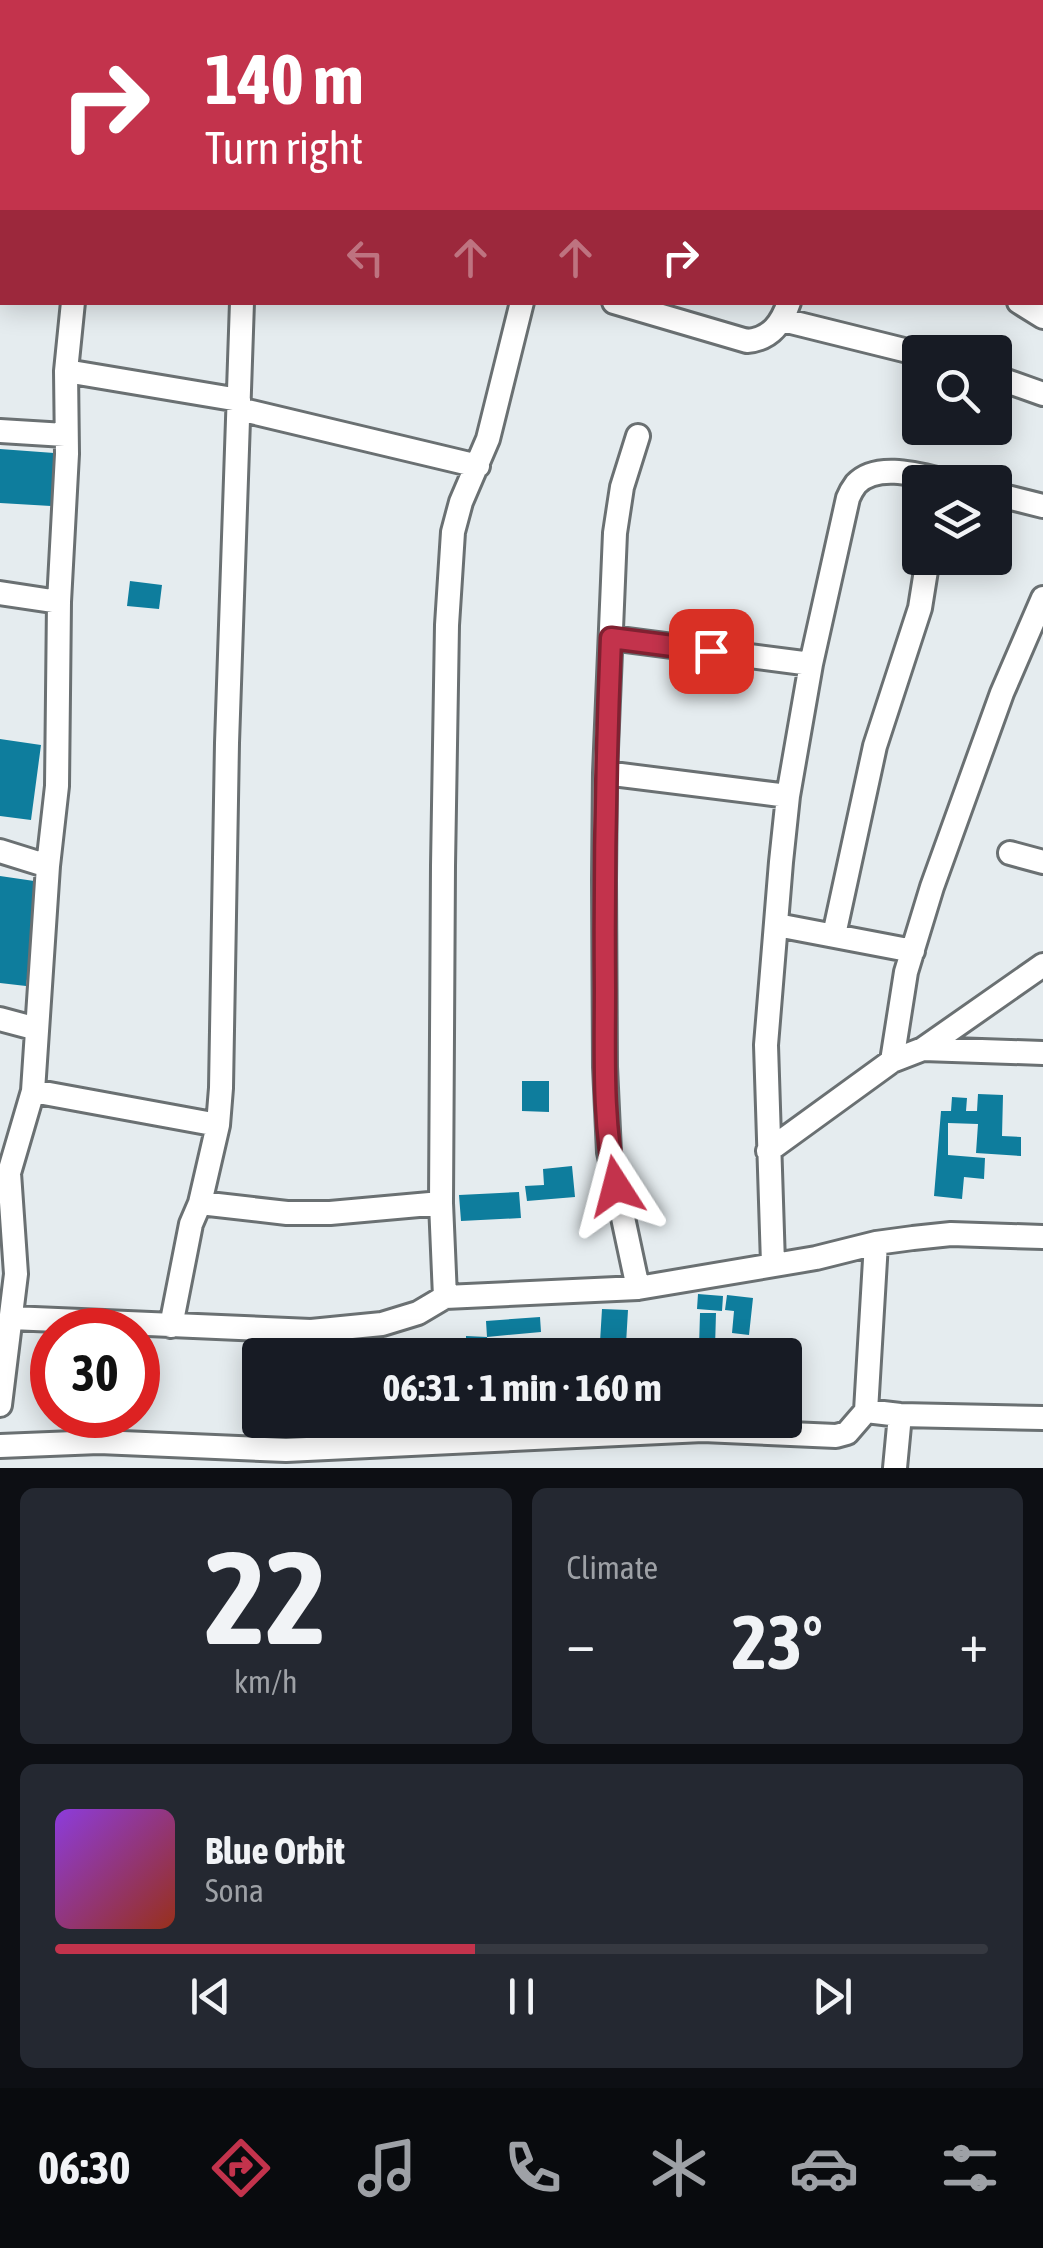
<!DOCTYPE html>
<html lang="en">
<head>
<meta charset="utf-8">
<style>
	body { margin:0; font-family:"Asap Condensed",sans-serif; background:#242831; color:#f1f3f6; height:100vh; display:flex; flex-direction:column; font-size:38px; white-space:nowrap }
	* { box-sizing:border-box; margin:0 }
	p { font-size:32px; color:#9ea1a6 }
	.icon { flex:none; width:55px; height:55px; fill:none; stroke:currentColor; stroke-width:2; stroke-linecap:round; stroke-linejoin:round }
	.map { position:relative; height:1468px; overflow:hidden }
	.side { display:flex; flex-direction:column; gap:20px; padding:20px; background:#0d0f14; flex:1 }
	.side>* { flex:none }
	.hud { position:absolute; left:0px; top:0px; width:1045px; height:305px; box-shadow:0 5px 25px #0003; background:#c3334c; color:#fff; overflow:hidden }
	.buttons { position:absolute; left:902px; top:335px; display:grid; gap:20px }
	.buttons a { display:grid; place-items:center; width:110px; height:110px; border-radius:10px; background:#171b24; box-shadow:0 5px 25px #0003; font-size:50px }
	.speed { position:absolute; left:30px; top:1308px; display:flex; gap:20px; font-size:50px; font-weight:700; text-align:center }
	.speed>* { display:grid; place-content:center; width:130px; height:130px; border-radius:50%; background:#171b24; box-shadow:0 5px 25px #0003; line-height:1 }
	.speed .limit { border:15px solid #d22; background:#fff; color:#111 }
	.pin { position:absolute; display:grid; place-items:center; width:85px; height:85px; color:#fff; margin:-42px; border-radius:20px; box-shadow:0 5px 15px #0006 }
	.me { position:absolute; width:110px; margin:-55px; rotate:351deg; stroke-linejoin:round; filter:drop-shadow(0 0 8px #0008) }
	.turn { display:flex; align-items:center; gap:35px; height:210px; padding:0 40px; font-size:45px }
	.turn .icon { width:130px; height:130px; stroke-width:2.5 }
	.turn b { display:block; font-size:70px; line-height:85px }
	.lanes { display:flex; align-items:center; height:95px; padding:0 40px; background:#0003; justify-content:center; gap:50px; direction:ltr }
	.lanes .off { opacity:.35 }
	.big { font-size:75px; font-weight:700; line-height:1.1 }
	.side .card { flex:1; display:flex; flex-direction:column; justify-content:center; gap:15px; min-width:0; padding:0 35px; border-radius:15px; background:#242831 }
	.side .dial { align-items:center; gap:0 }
	.dial b { font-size:130px; line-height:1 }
	.song { display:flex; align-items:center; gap:30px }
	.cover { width:120px; height:120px; border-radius:15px; background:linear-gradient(135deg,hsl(270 70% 55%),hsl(10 70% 35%)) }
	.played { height:10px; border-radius:5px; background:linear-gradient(90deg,#c3334c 45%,#363941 45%) }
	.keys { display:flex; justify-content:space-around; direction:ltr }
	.heat { display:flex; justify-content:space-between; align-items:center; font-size:55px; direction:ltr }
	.side .tiles { flex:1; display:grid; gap:20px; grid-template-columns:1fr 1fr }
	.card:last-child { grid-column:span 2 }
	.trip { position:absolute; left:242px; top:1338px; width:560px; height:100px; border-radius:10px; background:#171b24; box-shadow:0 5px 25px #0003; font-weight:700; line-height:100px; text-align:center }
	.dock { display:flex; height:160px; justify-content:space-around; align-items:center; background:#090b0e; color:#9ea1a6 }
	.dock .icon { width:70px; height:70px }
	.dock .selected { color:#c3334c }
	.dock b { font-size:45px; color:#f1f3f6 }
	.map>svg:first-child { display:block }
	.building { fill:#0e7d9d }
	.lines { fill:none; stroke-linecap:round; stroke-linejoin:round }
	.minor-casing { stroke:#6a7072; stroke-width:28 }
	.minor { stroke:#fff; stroke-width:22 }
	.route-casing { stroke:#7f2131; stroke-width:25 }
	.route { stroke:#c3334c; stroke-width:18 }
</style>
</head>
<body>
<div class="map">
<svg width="1043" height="1468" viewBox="0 0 1043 1468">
	<rect width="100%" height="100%" fill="#e5ecef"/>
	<!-- building -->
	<path class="building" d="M0 449 54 453 51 506 0 503Z
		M130 581 162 585 159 609 127 606Z
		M0 739 41 745 31 820 0 816Z
		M0 876 41 882 26 986 0 983Z
		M522 1081H549V1112L522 1111Z
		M978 1094 1003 1095 1002 1136 1021 1137V1156L976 1153 978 1124 948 1123V1155L985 1158 984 1179 964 1177 962 1199 934 1196 941 1111H951L952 1097 967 1098 966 1111H977Z
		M572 1166 575 1197 527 1201 525 1186 544 1185 543 1169Z
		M519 1192 521 1218 461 1221 459 1195Z
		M698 1294 723 1296 722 1311 697 1309Z
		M727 1295 753 1298 749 1335 732 1333 734 1311 725 1310Z
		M602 1309 628 1310 626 1344 600 1342Z
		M700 1313H716L715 1348H699Z
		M540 1317 541 1332 487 1337 486 1321Z
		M466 1336 487 1337 489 1349 510 1348 511 1355H466Z
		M661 1338H695V1355H661Z
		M570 1343 627 1346V1355H570Z"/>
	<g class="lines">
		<!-- minor casing -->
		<g class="minor-casing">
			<path id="minor" d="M873 0 883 2
				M87 2V0
				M333 2 334 0
				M851 2 852 0
				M1042 51H1043
				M0 67H2
				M1042 201H1043
				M0 272H2
				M614 302 747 341C771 339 782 323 789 302
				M1019 302 1043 317
				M783 320 920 354
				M66 371 239 400
				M995 377 1043 394
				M239 409 478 466
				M0 431 65 435
				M638 436 622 487 615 533 605 773 604 880 605 1067 609 1152 638 1288
				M995 494 1043 506
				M0 593 59 602
				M611 638 811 664
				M605 773 788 796
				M0 851 48 866
				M1010 853 1043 862
				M777 925 913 951
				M834 935 875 746 920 608 928 558
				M0 1019 37 1029
				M923 1049 1043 1053
				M892 1061 906 972 932 887 1002 693 1043 598
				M33 1091 218 1125
				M768 1151 892 1061 923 1049 1043 965
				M200 1203 287 1213H330L441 1203
				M773 1264 766 1045 781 862 788 796 811 664 848 498C850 493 853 488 856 484 877 461 923 476 950 482
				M445 1297 441 1203 443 866 447 625 453 532 461 502 488 439 522 302
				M11 1318 311 1331 382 1324 418 1313 445 1297 638 1288 816 1258 876 1243 913 1238 951 1234 1043 1237
				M171 1326 191 1224 200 1203 218 1125 221 1088 227 743 242 302
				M0 1405 16 1274 9 1173 33 1091 48 866 57 786 59 602 67 454 66 371 73 302
				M866 1411 900 1415 1043 1418
				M0 1446 99 1442 286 1450 703 1430 836 1436 847 1433 866 1411 876 1243
				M895 1468 900 1415"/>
		</g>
		<!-- minor -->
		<use href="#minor" class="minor"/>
	</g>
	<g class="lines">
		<!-- route casing -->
		<g class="route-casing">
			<path id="route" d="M616 1186C602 1122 605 1054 605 989 604 872 606 755 611 638L711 651"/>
		</g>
		<!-- route -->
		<use href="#route" class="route"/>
	</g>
</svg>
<div class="buttons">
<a><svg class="icon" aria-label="search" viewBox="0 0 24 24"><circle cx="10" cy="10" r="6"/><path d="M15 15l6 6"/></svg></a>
<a><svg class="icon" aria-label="layers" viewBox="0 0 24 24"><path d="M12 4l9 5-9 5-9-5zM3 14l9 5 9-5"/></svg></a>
</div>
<div class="speed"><div class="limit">30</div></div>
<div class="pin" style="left:711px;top:651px;background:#d93025"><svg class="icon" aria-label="arrive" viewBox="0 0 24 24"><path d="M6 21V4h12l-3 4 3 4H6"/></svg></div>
<svg class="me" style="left:616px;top:1186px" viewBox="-20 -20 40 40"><path d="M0-17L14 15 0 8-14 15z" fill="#c3334c" stroke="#fff" stroke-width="4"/></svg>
<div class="trip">06:31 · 1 min · 160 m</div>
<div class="hud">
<div class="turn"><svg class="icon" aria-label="right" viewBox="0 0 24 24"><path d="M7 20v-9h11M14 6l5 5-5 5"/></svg><div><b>140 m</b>Turn right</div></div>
<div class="lanes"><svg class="icon off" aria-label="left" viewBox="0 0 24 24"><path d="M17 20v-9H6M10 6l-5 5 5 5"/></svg><svg class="icon off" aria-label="ahead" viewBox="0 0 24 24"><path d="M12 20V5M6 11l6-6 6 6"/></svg><svg class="icon off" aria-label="ahead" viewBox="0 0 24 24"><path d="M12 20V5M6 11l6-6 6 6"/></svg><svg class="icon" aria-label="right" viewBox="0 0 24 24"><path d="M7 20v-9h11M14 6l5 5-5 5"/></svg></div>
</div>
</div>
<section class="side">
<div class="tiles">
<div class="card dial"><b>22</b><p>km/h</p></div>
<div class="card"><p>Climate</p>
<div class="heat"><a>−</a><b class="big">23°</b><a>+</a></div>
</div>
<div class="card">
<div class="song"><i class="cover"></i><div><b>Blue Orbit</b><p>Sona</p></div></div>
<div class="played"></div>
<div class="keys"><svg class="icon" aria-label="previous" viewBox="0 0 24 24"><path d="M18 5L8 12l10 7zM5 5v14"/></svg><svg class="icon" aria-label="pause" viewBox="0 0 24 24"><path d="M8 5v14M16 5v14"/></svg><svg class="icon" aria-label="next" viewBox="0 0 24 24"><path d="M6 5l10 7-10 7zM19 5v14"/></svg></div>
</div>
</div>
</section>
<nav class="dock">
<b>06:30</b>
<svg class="icon selected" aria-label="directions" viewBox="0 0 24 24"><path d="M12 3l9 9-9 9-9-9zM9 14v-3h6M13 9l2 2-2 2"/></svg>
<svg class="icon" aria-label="music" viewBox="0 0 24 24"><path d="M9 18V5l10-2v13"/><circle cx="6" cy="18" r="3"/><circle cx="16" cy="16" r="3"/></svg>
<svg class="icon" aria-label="phone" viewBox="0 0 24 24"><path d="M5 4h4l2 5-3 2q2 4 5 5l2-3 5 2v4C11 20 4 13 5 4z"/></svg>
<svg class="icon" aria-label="climate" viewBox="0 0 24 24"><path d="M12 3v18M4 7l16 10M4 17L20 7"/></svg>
<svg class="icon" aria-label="car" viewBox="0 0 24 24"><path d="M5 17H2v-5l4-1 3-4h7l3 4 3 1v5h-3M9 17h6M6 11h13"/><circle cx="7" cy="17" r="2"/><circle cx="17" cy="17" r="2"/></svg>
<svg class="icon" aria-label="filters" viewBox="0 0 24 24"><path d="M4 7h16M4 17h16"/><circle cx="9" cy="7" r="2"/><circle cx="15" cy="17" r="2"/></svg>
</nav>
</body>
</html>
